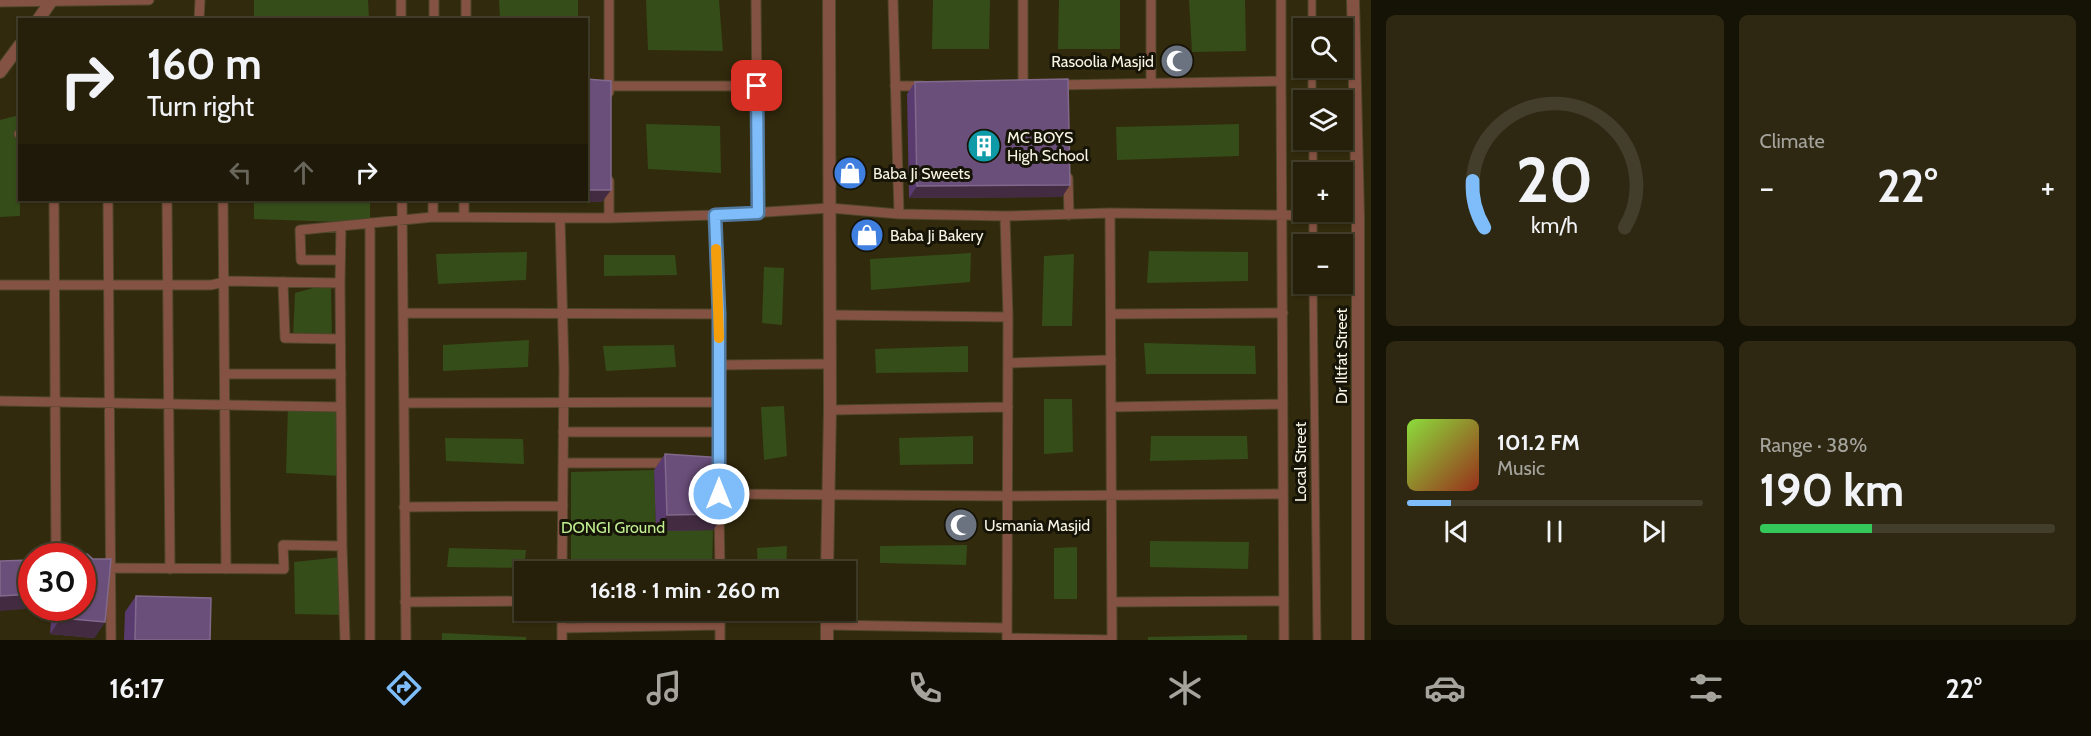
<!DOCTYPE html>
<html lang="en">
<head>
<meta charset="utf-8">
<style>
	body { margin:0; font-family:Cabin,sans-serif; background:#2e2813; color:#f1f3f6; height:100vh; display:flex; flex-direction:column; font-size:22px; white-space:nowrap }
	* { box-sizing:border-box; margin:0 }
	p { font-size:20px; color:#a4a39c }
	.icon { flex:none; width:33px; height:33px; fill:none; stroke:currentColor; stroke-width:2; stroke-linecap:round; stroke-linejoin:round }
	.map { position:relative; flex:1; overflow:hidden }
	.side { display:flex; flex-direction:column; gap:15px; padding:15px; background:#151206; width:720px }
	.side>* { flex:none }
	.guide { position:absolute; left:18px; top:18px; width:570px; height:183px; border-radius:0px; box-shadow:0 2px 4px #0004,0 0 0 2px #423e2b; background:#26200a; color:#f1f3f6; overflow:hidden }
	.fabs { position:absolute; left:1293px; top:18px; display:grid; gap:12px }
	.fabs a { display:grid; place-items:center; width:60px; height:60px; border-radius:0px; background:#26200a; box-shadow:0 2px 4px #0004,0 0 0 2px #423e2b; font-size:30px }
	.speed { position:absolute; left:18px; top:543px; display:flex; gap:12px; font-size:30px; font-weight:700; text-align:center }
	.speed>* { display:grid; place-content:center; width:78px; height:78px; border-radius:50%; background:#26200a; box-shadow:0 2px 4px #0004,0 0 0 2px #423e2b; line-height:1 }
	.speed .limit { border:9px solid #d22; background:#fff; color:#111 }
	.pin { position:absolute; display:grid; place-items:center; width:51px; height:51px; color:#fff; margin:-26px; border-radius:12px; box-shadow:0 3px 9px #0006 }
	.me { position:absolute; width:66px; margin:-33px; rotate:0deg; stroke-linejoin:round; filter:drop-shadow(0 0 4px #0008) }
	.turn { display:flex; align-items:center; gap:21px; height:126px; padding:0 30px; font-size:27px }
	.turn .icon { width:78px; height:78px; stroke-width:2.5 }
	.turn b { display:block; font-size:42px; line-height:51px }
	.lanes { display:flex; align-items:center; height:57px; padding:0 30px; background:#0003; justify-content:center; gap:30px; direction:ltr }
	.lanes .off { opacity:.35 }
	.big { font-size:45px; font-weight:700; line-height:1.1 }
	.side .widget { flex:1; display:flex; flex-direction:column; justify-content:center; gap:9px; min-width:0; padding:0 21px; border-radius:9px; background:#2e2813 }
	.side .dial { align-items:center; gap:0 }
	.dial svg { height:156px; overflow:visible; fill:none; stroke:#423e2b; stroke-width:7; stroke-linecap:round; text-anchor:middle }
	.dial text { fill:#f1f3f6; stroke:none }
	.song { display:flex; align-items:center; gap:18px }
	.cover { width:72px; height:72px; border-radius:9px; background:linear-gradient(135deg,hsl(90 70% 55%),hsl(10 70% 35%)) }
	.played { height:6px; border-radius:3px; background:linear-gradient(90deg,#7ebdf9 15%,#423e2b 15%) }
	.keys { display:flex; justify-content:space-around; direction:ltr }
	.heat { display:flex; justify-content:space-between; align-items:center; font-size:33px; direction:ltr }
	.charge { height:9px; border-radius:4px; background:linear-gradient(90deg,#34c759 38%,#423e2b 0) }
	.side .tiles { flex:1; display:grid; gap:15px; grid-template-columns:repeat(2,1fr) }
	.trip { position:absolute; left:514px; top:561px; width:342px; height:60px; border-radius:0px; background:#26200a; box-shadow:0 2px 4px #0004,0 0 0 2px #423e2b; font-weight:700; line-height:60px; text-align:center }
	.tab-bar { display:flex; height:96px; justify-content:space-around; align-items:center; background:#0f0d04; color:#a4a39c }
	.tab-bar .icon { width:42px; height:42px }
	.tab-bar .selected { color:#7ebdf9 }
	.tab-bar b { font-size:27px; color:#f1f3f6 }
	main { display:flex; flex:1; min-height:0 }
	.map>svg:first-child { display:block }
	.green { fill:#354d19 }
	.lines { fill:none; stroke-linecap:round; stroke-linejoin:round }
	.pedestrian-casing { stroke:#4e462b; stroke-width:9 }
	.minor-casing { stroke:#4e462b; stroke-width:11 }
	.tertiary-casing { stroke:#4e462b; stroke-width:14 }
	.pedestrian { stroke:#845243; stroke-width:7 }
	.minor { stroke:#845243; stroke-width:9 }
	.tertiary { stroke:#845243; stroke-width:12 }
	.wall { fill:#5a3b6f }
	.shaded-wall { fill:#432c42 }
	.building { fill:#6b4f7b; stroke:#81698c; stroke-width:1.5 }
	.route-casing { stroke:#527ba2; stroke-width:15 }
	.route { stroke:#7ebdf9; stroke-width:10 }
	.slow { stroke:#f59e0b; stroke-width:10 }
	.labels { text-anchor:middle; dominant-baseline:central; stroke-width:6; stroke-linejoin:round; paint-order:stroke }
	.poi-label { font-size:16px; fill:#f9f5e4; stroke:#161307; text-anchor:start }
	.street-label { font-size:16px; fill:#f9f5e4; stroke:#161307 }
	.park-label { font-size:16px; fill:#c0ef92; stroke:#161307 }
</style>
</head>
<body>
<main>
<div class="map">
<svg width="1371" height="640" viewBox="0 0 1371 640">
	<rect width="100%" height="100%" fill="#322a0d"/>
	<!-- green -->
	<path class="green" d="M254 0H368L369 19H254Z
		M499 0H578V19H500Z
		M646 0H719L723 51 648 50Z
		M933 0H990L989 49H932Z
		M1059 0H1120V49H1058Z
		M1189 0H1245L1246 51 1192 52Z
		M19 115 20 216 0 217V120Z
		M646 124 720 126 721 173 648 169Z
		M1239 124V156L1117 160 1116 127Z
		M254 200H370V223L254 219Z
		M1149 251 1248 252V281L1147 283Z
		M527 252 526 280 438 284 436 254Z
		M971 253 970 282 871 290 870 259Z
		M1074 254 1072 326H1042L1044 256Z
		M604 255H675L677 275 604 276Z
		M764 267 784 268 782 325 762 323Z
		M331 283 332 339 293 338 295 293Z
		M529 340 528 367 443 371V345Z
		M1144 343 1255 346 1256 374H1146Z
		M674 345 676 367 606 371 603 346Z
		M968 346V372L876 373 875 349Z
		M1044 399H1072L1073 452 1044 454Z
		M288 406 340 407 341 476 286 473Z
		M784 406 787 456 764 460 761 407Z
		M973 436V464L900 465 899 438Z
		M1151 436H1247L1248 459 1150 461Z
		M445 438 523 439 524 464 446 461Z
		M654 470 656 531 713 530 712 571 571 572V472Z
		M1150 541 1249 542 1248 569 1150 567Z
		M967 545 966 565 880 563V546Z
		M787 546 786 571H758L757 548Z
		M1077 547V599H1054V548Z
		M449 548 526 550 524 568 447 567Z
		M342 557 344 615 295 614 294 562Z
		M571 611H711V622L571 624Z
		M442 633 526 637V640H442Z
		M1247 635V640H1148V637Z"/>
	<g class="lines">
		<!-- pedestrian casing -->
		<g class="pedestrian-casing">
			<path id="pedestrian" d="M1312 0V28
				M1312 68V100
				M1313 140V172
				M1313 212V244
				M1313 284 1317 640"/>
		</g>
		<!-- minor casing -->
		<g class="minor-casing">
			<path id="minor" d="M756 0 758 213
				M893 0 899 214
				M1151 0V83
				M0 2 149 0
				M199 20 200 0
				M401 20V0
				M434 20V0
				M466 20V0
				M1281 81 1284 640
				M1023 85V0
				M1056 85 1281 81V0
				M586 86H757
				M895 86H923
				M609 92V0
				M19 134H20
				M1068 178 1069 215
				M54 200 56 556
				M108 200 111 640
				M167 200 170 569
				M223 200 226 569
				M402 200 406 640
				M1110 213 1112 640
				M1005 216 1008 317 1007 640
				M433 217V200
				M464 217V200
				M560 218 564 370 562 572
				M609 218V181
				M370 223V640
				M340 260H301L300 230 341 226
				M283 282 285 338 340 339
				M340 283 342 546
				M0 285H211L229 281 340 283 341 226 433 217 609 218 715 215
				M404 313 719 314
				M1111 314 1283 313
				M830 315 1008 317
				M1008 363 1111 360
				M719 365 829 364
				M225 374H341
				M0 401 340 407
				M405 403 719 402
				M1111 407 1283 404
				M830 410 1008 407
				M563 432H719
				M563 463H669
				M719 470V314L715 215 830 208 899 214 1005 216 1110 213 1358 216
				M719 494 1008 496 1282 494
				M404 507 563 506
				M719 511 720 572
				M82 568 284 569 283 545 342 546 345 640
				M405 602 525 601
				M1112 602 1284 601
				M562 610V640
				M720 610V640
				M827 625 1007 628
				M563 628 720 625
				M1007 638 1112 640"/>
		</g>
		<!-- tertiary casing -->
		<g class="tertiary-casing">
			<path id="tertiary" d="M1353 0 1358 216V640
				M38 20 52 0
				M0 72 20 45
				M827 572 830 410 829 0
				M827 640V610"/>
		</g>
		<!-- pedestrian -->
		<use href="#pedestrian" class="pedestrian"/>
		<!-- minor -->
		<use href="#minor" class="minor"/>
		<!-- tertiary -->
		<use href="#tertiary" class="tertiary"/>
	</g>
	<!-- wall -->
	<path class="wall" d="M915 82 1062 197 909 198 907 94Z
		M665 454 724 514 713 530 656 531 654 470Z
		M67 552 87 554 93 559H111L105 622 94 638 50 634 52 608H82V556H64Z
		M136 596 210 640H124L125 612Z"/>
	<!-- shaded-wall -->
	<path class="shaded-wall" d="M1070 185 1062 197 909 198 917 186Z
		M586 190H611L602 202H471L472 200H586Z
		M724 514 713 530 656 531 667 515Z
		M32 594V600L25 609 0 611V596Z
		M61 618 105 622 94 638 50 634Z"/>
	<!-- building -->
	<path class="building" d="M586 79 611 81V190H586Z
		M1068 79 1070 185 917 186 915 82Z
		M665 454 724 458V514L667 515Z
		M67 552 87 554 93 559H111L105 622 61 618 62 608H82V556H66Z
		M32 560V594L0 596V561Z
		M136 596 211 598 210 640H135Z"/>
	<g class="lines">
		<!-- route casing -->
		<g class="route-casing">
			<path id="route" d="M719 494V314L715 215 758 213 757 86"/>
		</g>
		<!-- route -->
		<use href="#route" class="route"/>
		<!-- slow -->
		<path class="slow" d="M716 249 719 338"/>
	</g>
	<!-- icons -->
	<defs>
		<g id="mosque-disc" transform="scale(1.725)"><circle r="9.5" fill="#6b7280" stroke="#161307"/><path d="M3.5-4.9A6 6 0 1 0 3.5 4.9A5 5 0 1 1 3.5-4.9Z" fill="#fff"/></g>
		<g id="building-disc" transform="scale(1.725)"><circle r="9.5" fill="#0f9aa8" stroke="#161307"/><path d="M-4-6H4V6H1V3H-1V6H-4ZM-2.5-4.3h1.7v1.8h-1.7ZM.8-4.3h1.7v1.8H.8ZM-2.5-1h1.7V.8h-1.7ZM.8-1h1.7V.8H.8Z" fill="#fff"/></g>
		<g id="shop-disc" transform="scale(1.725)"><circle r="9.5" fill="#3f7fe0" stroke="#161307"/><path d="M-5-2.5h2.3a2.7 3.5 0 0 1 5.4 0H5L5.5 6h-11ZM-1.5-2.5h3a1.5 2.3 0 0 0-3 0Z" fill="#fff"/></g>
	</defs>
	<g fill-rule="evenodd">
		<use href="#mosque-disc" x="1177" y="61"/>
		<use href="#building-disc" x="984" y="146"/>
		<use href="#shop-disc" x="850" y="173"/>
		<use href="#shop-disc" x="867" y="235"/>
		<use href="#mosque-disc" x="961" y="525"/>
	</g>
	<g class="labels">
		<!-- poi labels -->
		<g class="poi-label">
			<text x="1154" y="61" text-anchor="end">Rasoolia Masjid</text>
			<text x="1007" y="137">MC BOYS<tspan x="1007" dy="18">High School</tspan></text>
			<text x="873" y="173">Baba Ji Sweets</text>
			<text x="890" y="235">Baba Ji Bakery</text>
			<text x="984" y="525">Usmania Masjid</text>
		</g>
		<!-- street labels -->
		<g class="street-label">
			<text transform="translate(1341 356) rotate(-90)">Dr Iltfat Street</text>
			<text transform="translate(1300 462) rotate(-90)">Local Street</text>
		</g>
		<!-- park labels -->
		<g class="park-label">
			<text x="613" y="527">DONGI Ground</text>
		</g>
	</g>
</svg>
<div class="fabs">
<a><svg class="icon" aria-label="search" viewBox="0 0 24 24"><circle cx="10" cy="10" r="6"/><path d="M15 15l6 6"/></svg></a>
<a><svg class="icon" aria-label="layers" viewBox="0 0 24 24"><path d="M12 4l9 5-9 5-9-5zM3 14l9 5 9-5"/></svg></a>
<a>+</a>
<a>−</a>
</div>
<div class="speed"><div class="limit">30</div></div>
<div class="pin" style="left:757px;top:86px;background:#d93025"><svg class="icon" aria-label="arrive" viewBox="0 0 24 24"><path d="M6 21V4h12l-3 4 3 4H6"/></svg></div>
<svg class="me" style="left:719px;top:494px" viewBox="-20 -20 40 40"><circle r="17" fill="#7ebdf9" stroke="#fff" stroke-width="3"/><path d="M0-11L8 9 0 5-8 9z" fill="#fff"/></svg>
<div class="trip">16:18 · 1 min · 260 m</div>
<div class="guide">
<div class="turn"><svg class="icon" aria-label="right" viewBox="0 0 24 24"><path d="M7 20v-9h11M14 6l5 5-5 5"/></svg><div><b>160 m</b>Turn right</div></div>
<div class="lanes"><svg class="icon off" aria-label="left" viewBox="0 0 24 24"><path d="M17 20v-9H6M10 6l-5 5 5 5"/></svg><svg class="icon off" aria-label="ahead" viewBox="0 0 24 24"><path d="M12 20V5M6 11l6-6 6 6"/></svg><svg class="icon" aria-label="right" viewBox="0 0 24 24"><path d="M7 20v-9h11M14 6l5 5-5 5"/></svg></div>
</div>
</div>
<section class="side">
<div class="tiles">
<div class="widget dial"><svg viewBox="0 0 100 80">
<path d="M14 69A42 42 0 1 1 86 69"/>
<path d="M14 69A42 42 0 0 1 8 45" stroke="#7ebdf9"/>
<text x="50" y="56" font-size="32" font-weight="700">20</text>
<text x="50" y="72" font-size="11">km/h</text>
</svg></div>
<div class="widget"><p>Climate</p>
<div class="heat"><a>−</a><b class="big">22°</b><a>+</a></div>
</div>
<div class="widget">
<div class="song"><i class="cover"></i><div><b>101.2 FM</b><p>Music</p></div></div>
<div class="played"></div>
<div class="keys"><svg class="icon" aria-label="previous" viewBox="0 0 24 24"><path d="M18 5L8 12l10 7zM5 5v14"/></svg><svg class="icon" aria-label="pause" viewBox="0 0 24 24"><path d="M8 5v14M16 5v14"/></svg><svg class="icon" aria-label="next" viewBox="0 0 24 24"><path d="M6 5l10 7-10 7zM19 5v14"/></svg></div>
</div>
<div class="widget"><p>Range · 38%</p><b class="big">190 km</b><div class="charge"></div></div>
</div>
</section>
</main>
<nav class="tab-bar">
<b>16:17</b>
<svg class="icon selected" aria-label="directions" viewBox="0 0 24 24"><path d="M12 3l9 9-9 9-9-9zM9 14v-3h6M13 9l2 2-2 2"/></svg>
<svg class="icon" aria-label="music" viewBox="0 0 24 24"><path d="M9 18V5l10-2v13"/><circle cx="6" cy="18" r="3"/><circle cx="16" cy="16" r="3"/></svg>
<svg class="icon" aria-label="phone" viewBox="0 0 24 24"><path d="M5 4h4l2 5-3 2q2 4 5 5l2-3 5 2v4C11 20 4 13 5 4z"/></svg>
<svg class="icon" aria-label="climate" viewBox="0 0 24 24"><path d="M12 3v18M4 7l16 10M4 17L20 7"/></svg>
<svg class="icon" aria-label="car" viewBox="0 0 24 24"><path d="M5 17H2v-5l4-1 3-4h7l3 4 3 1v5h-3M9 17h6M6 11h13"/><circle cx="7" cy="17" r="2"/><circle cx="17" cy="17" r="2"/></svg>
<svg class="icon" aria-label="filters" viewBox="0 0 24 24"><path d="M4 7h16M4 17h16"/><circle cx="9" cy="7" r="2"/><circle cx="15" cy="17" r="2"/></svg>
<b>22°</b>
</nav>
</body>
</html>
